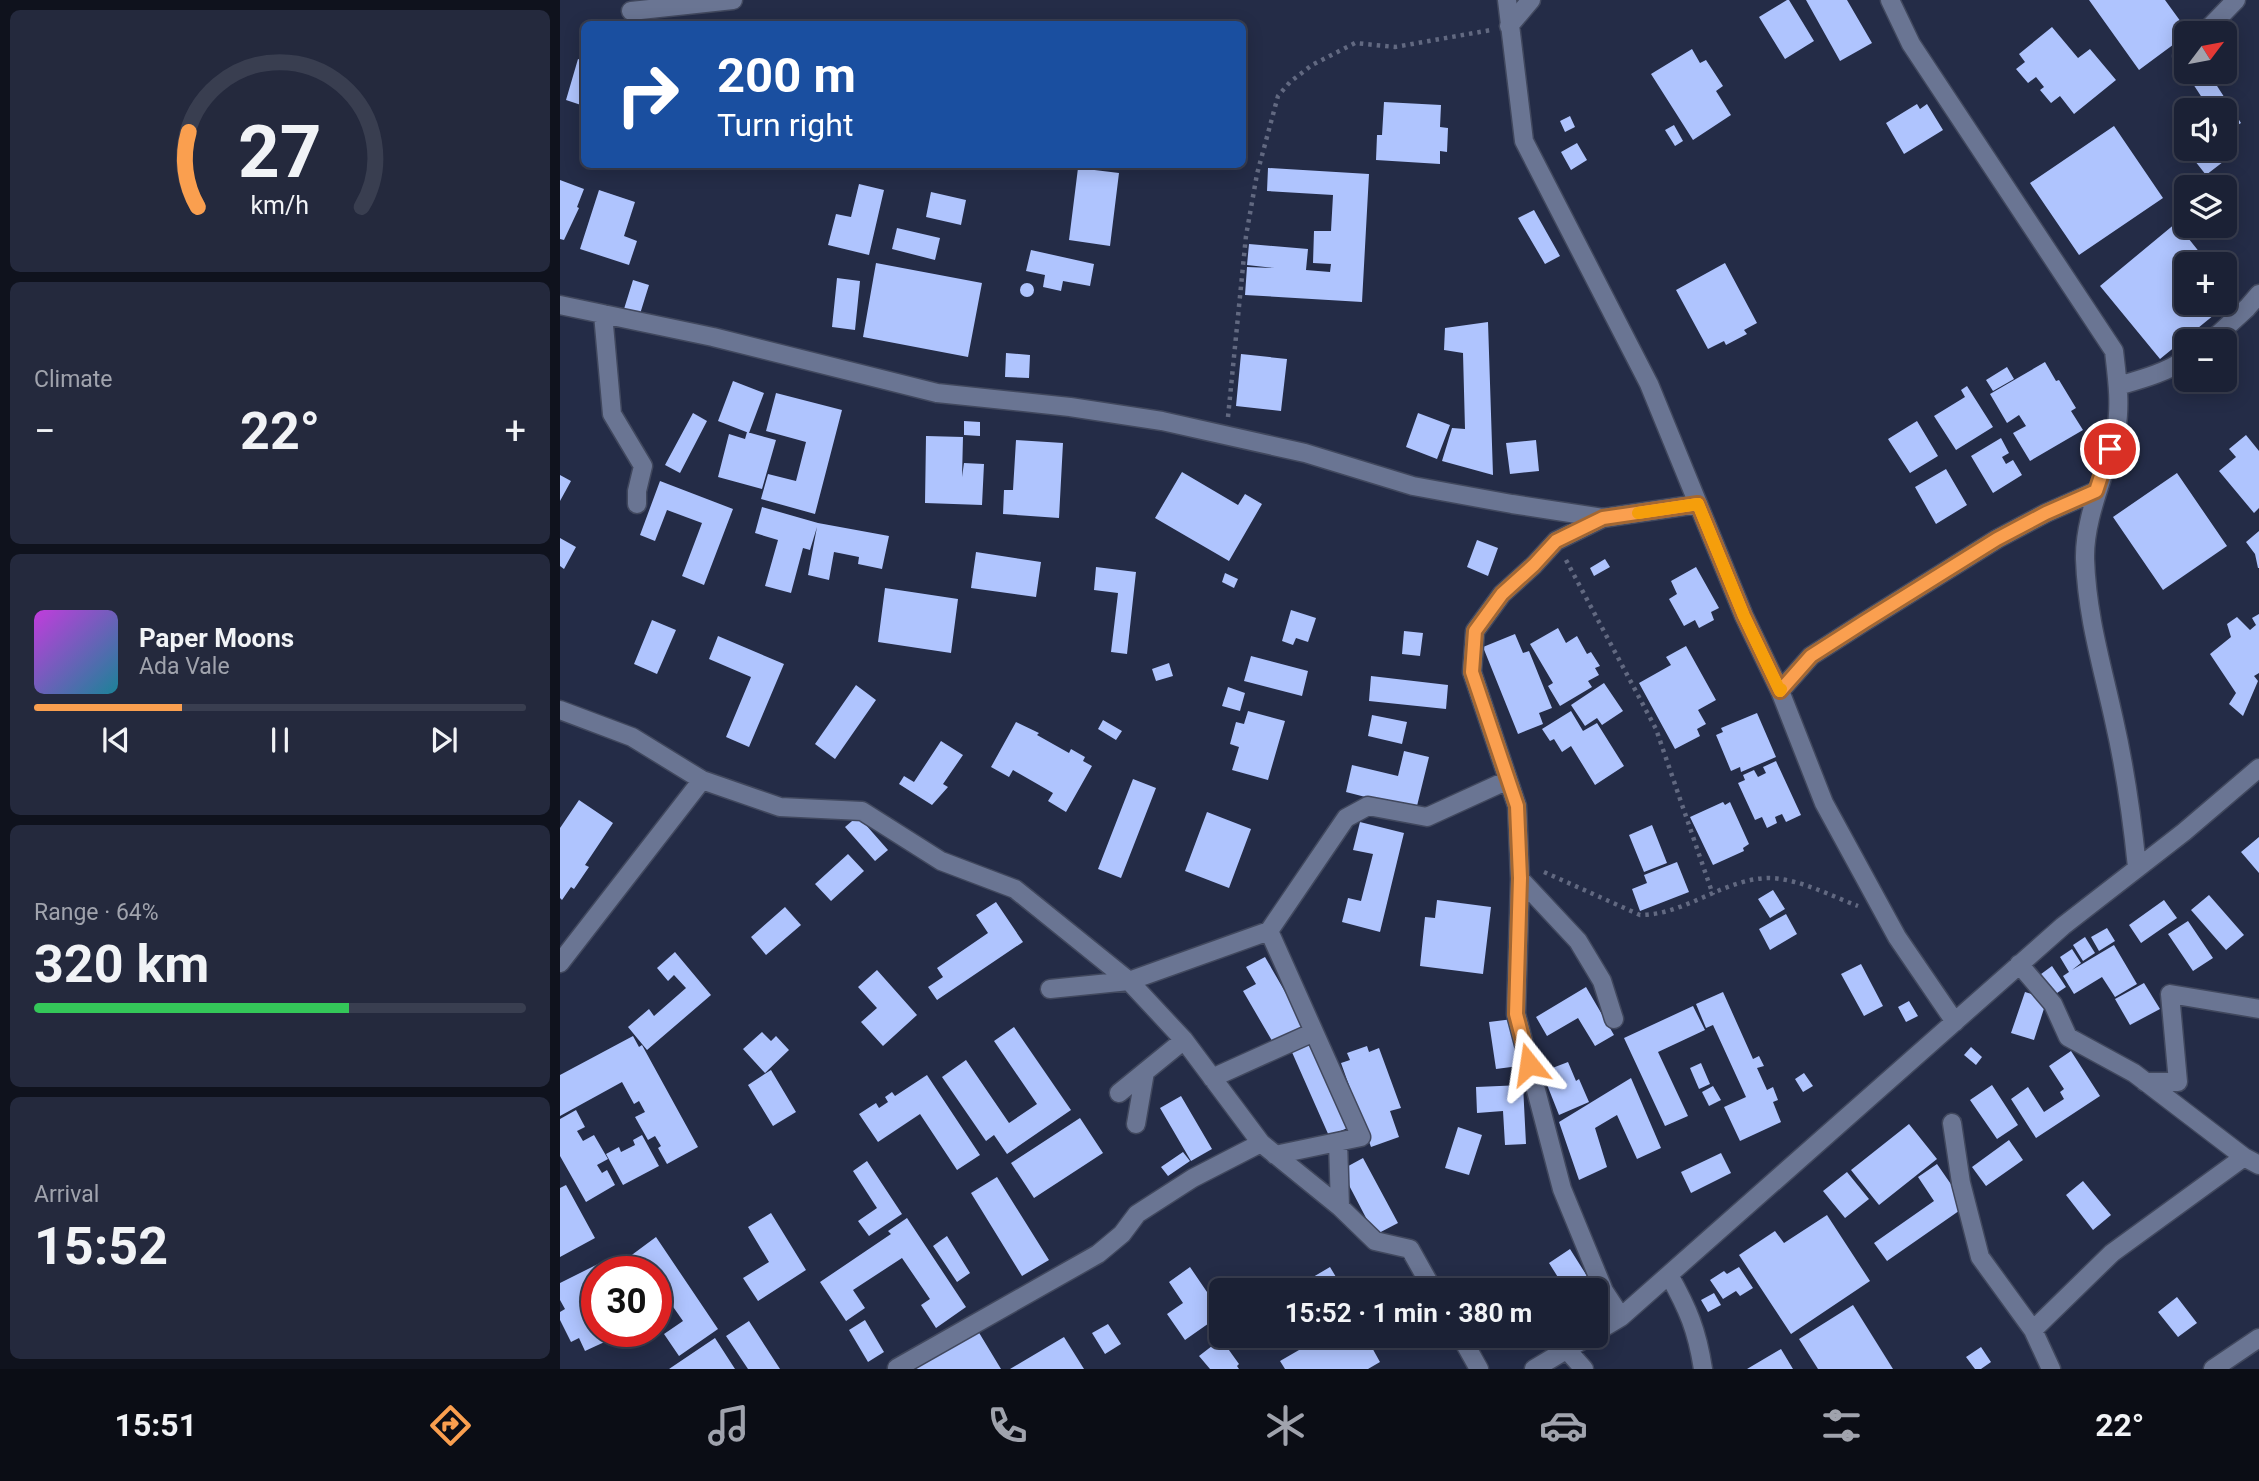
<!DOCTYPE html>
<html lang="en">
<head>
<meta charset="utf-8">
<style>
	body { margin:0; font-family:Roboto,sans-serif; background:#24293d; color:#f1f3f6; height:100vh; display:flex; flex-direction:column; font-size:26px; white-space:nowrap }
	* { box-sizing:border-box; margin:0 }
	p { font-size:23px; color:#a0a3ad }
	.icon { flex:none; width:38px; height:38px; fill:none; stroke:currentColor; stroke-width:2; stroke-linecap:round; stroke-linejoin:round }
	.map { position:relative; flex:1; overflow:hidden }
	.panel { display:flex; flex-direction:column; gap:10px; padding:10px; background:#0f121d; width:560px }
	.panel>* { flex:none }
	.top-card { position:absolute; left:21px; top:21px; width:665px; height:147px; border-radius:10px; box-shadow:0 4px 18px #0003,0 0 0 2px #393e50; background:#1a4fa0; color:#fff; overflow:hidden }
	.needle { width:46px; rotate:58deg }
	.fabs { position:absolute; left:1614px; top:21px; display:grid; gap:14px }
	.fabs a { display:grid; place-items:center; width:63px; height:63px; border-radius:10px; background:#1b2135; box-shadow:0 4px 18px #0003,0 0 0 2px #393e50; font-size:35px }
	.speed { position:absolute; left:21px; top:1256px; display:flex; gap:14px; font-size:35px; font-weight:700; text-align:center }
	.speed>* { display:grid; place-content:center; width:91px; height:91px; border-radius:50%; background:#1b2135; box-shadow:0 4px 18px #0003,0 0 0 2px #393e50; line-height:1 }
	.speed .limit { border:10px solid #d22; background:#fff; color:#111 }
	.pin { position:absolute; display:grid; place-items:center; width:60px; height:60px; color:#fff; margin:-30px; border:4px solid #fff; border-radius:50%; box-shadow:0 2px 7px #0007 }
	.me { position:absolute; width:77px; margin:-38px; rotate:345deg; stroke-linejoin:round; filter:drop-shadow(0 0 5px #0008) }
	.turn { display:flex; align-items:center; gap:24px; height:147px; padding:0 21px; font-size:32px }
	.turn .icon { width:91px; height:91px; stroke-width:2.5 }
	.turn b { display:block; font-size:49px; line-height:60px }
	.big { font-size:52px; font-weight:700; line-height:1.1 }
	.panel .card { flex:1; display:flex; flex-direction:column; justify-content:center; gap:10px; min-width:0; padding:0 24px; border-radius:10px; background:#24293d }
	.panel .dial { align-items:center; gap:0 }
	.dial svg { height:182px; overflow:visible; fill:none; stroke:#393e50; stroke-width:7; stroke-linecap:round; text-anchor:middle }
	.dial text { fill:#f1f3f6; stroke:none }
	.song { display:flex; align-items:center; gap:21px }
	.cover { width:84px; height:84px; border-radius:10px; background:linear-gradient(135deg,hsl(290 70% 55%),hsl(190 70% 35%)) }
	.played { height:7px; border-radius:4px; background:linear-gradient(90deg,#fa9f4f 30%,#393e50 30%) }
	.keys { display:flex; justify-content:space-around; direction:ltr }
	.heat { display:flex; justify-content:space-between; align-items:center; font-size:38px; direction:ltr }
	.charge { height:10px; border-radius:5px; background:linear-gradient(90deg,#34c759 64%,#393e50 0) }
	.trip { position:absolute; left:649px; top:1278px; width:399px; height:70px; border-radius:10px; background:#1b2135; box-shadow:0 4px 18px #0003,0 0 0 2px #393e50; font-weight:700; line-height:70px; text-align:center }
	.menu { display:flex; height:112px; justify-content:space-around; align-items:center; background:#0b0d15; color:#a0a3ad }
	.menu .icon { width:49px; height:49px }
	.menu .active { color:#fa9f4f }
	.menu b { font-size:32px; color:#f1f3f6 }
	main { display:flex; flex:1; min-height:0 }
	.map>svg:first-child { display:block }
	.building { fill:#afc4fe }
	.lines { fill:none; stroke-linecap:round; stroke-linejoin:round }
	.minor-casing { stroke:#41485e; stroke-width:21 }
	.path { stroke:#626981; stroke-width:4.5; stroke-dasharray:3.5 5; stroke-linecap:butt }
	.minor { stroke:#6a7593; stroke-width:18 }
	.route-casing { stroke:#a26733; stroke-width:18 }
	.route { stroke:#fa9f4f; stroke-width:12 }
	.slow { stroke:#f59e0b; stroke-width:12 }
</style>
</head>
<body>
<main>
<section class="panel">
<div class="card dial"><svg viewBox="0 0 100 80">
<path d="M14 69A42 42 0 1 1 86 69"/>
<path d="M14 69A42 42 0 0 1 10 36" stroke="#fa9f4f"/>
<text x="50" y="56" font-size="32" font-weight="700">27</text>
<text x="50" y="72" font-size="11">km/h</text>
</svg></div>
<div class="card"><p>Climate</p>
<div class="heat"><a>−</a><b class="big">22°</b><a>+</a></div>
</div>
<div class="card">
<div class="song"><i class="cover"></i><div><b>Paper Moons</b><p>Ada Vale</p></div></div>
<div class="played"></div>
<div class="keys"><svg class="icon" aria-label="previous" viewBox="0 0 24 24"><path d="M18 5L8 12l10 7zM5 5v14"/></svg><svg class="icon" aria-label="pause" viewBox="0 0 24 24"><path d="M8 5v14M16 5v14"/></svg><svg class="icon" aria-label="next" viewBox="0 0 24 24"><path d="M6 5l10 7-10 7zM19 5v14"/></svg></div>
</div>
<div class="card"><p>Range · 64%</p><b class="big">320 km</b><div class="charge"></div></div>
<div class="card"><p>Arrival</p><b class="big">15:52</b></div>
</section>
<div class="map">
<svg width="1699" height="1369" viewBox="0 0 1699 1369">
	<rect width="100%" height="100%" fill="#242c47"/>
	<!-- building -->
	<path class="building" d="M1227 0H1229L1254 41 1225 59 1199 17Z
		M1246 0H1287L1312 43 1280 61Z
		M1529 0H1605L1629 33 1579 70Z
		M1492 27 1518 58 1530 49 1556 80 1514 114 1500 96 1491 103 1480 90 1484 87 1476 77 1468 83 1456 69 1465 62 1459 54Z
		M1132 49 1140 63 1146 60 1163 86 1156 91 1171 115 1133 140 1091 74Z
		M18 59 24 61V106L6 100Z
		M1626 65V72H1648L1681 123 1664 133V110H1650L1622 67Z
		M824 102 881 105 880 127 888 128 887 152 880 151V164L816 160 817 135H822Z
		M1357 104 1360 109 1367 104 1383 130 1344 154 1326 123Z
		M1010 116 1015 127 1005 132 1000 121Z
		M1114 125 1123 141 1115 146 1105 130Z
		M1554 126 1603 198 1519 255 1470 183Z
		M1017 143 1027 160 1011 170 1001 152Z
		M1664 145 1672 155 1646 175 1631 156 1640 149H1664Z
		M518 168 559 173 550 246 509 240Z
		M708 168 809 174 802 302 685 295 687 267 715 268 687 265 689 244 748 249 746 270 770 272 771 264 753 263 754 231H771L773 195 707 191Z
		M0 180 24 189 17 207 19 208 4 240 0 239Z
		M299 184 324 190 309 255 268 245 276 214 291 217Z
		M39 190 75 202 64 236 77 241 69 265 20 249Z
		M371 192 406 200 401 225 366 217Z
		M974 210 1000 256 985 264 958 218Z
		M1616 223 1649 264H1626V303H1664V282L1676 297 1600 359 1540 286Z
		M337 228 380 238 375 260 332 249Z
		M471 250 534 264 530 286 503 281 501 291 483 287 485 275 466 271Z
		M316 263 422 283 408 357 303 337Z
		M1165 263 1197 323 1184 330 1187 334 1166 345 1164 341 1148 349 1116 290Z
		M277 278 300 281 295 330 272 327Z
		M73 280 89 285 80 314 64 309Z
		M460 290a7 7 0 1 1 14 0a7 7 0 1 1-14 0Z
		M928 322 933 475 882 461 892 428 905 429 903 353 884 350 885 328Z
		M446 353 470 355 469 378 445 377Z
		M681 354 727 359 721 411 676 406Z
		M1485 362 1496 381 1499 380 1516 408 1511 411 1523 430 1470 461 1453 433 1466 426 1459 415 1447 423 1430 394Z
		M1447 367 1454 379 1433 391 1426 380Z
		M173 381 204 393 189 433 158 421Z
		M1407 386 1433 427 1396 450 1374 416 1405 397 1401 390Z
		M216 393 282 410 255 514 201 499 208 474 236 481 246 442 206 431Z
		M133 413 147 421 120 473 105 465Z
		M858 413 890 425 877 459 846 447Z
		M404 421 420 422V436L404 435Z
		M1357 421 1378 456 1350 473 1328 439Z
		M187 432 216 440 202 489 158 477 169 434 185 439Z
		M1686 435 1699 451V508L1694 513 1659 471 1676 457 1669 449Z
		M366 436 403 437 402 477 404 463 424 464 422 505 365 503Z
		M1441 438 1449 453 1442 457 1446 464 1453 460 1462 475 1433 493 1411 456Z
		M456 440 503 443 499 518 443 514 444 490H453Z
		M976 440 979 471 950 474 946 443Z
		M1386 469 1407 505 1376 524 1355 487Z
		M622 472 678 505 685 494 702 504 669 561 595 518Z
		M1617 473 1667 546 1603 590 1553 517Z
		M0 475 11 481 0 501Z
		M100 481 173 509 144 585 122 576 142 523 107 510 95 541 80 535Z
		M202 507 258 523 329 536 322 569 298 564 299 557 274 552 269 580 248 575 257 527 250 550 243 548 231 593 205 586 218 540 195 533Z
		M1699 531V568H1698L1695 554 1686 542Z
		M0 538 16 547 4 569 0 566Z
		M917 540 938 548 928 576 907 567Z
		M416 552 481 562 476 597 411 588Z
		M1045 559 1050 567 1034 576 1030 568Z
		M536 567 576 572 567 654 551 652 558 593 534 590Z
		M1136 567 1159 608 1151 612 1154 620 1139 628 1135 620 1124 626 1109 599 1117 594 1111 581Z
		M665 573 678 579 674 588 662 582Z
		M325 588 398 599 391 653 318 642Z
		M731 610 756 618 748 642 736 638 733 645 722 641Z
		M1699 614V673L1694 676 1698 681 1683 716 1669 704 1676 693 1650 654 1671 637 1667 624 1677 617 1690 630 1696 625 1692 618Z
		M92 620 116 630 97 674 74 664Z
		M998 628 1006 643 1017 636 1027 654 1031 652 1040 666 1035 668 1039 675 1028 681 1032 687 1000 706 988 686 993 683 970 644Z
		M844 631 863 633 860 656 842 654Z
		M955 634 963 653 969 651 992 708 979 713 983 724 958 734 923 647Z
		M158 636 224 664 189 747 166 737 191 677 149 659Z
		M1126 646 1156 700 1138 710 1146 724 1137 729 1140 736 1115 749 1079 683 1111 665 1106 657Z
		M691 656 748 671 742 696 684 681Z
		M609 663 613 676 596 681 592 669Z
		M811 676 888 685 886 709 809 701Z
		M1044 683 1063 711 1042 725 1037 718 1025 726 1011 705Z
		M296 685 316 700 275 759 255 744Z
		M668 687 685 693 680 711 662 706Z
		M688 711 725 721 708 780 672 770 679 747 670 744 676 722 684 724Z
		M1011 711 1023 731 1037 723 1064 766 1035 785 1011 746 1002 752 994 739 990 741 982 729Z
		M1197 713 1216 757 1181 772 1180 767 1171 771 1156 735 1163 732 1161 728Z
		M812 715 847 722 842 744 808 736Z
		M543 720 562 731 556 740 538 729Z
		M456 722 479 733 477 735 509 753 511 749 525 757 523 761 532 766 506 812 488 801 493 793 453 770 449 777 431 767Z
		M381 741 403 755 383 784 388 787 372 805 339 784 344 776 354 782Z
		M844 751 869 757 856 810 786 792 792 765 838 776Z
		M1216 761 1241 815 1226 822 1222 814 1215 817 1217 823 1207 828 1202 817 1195 820 1178 783 1185 780 1183 775 1194 770 1198 777 1206 773 1203 767Z
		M573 779 596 788 561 878 538 869Z
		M19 800 53 823 25 865 29 867 14 889 11 887 2 900 0 898V828Z
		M1163 802 1165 805 1170 802 1189 844 1183 848 1184 851 1153 865 1130 817Z
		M647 812 691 829 669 888 625 871Z
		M298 816 328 850 315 861 285 827Z
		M800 822 844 833 820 932 782 922 788 898 801 901 813 854 793 850Z
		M1092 825 1107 863 1084 872 1069 835Z
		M1699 837V873L1681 852Z
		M288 854 304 871 271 901 255 884Z
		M1117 862 1129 892 1080 911 1072 889 1087 883 1084 875Z
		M1213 890 1225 909 1210 918 1198 899Z
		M1649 895 1684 935 1666 950 1631 910Z
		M877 900 931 907 923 974 860 966 865 917 875 918Z
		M1604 900 1617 918 1581 943 1569 925Z
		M436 902 463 942 377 1000 368 987 383 977 377 968 428 933 416 915Z
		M225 907 241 925 206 955 191 937Z
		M1226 914 1237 934 1210 950 1199 929Z
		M1628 921 1653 958 1633 971 1608 934Z
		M1547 928 1555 941 1539 951 1531 937Z
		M1525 937 1535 953 1523 961 1513 945Z
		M1554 945 1577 984 1555 997 1542 977 1514 994 1503 976 1509 972 1500 957 1512 949 1521 963 1512 970Z
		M115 952 151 995 87 1050 68 1027 89 1009 94 1016 126 988 114 975 108 981 97 968Z
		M705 957 746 1028 715 1046 683 991 696 984 686 967Z
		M1301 964 1323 1006 1304 1016 1281 974Z
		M1492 966 1506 987 1491 997 1477 977Z
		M317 970 357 1015 323 1046 301 1022 317 1008 298 987Z
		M1584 983 1600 1009 1570 1025 1555 999Z
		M1026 987 1054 1035 1035 1046 1018 1018 987 1036 976 1017Z
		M1163 992 1193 1059 1199 1056 1204 1066 1197 1068 1207 1090 1213 1087 1218 1100 1213 1102 1221 1122 1180 1141 1164 1107 1186 1097 1153 1025 1146 1028 1136 1004Z
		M1465 992 1487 999 1474 1040 1451 1033Z
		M1349 1001 1358 1016 1346 1022 1338 1007Z
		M1133 1006 1145 1030 1098 1052 1128 1116 1105 1126 1064 1038Z
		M953 1019 959 1066 936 1069 929 1022Z
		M454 1027 511 1110 447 1154 434 1135 426 1141 382 1077 406 1060 449 1123 477 1104 434 1041Z
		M202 1032 211 1041 216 1036 229 1050 205 1073 183 1049Z
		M73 1036 79 1047 82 1045 138 1147 107 1164 98 1148 101 1146 95 1136 88 1140 75 1117 85 1112 79 1101 74 1104 62 1082 0 1116V1075Z
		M754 1040 792 1126 769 1136 731 1050Z
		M807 1046 809 1052 819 1048 841 1108 830 1111 839 1137 811 1147 781 1063 790 1060 787 1053Z
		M1411 1047 1422 1057 1416 1065 1404 1055Z
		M1511 1051 1540 1096 1476 1138 1451 1099 1468 1087 1484 1112 1504 1099 1500 1092 1504 1089 1489 1066Z
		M1008 1062 1016 1081 1019 1079 1029 1102 999 1115 982 1072Z
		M1141 1063 1150 1084 1139 1089 1130 1068Z
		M211 1070 236 1112 213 1126 188 1085Z
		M1244 1073 1253 1086 1243 1092 1235 1079Z
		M367 1075 420 1155 397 1170 360 1114 318 1142 299 1114 316 1103 319 1108 328 1102 325 1097 332 1092 335 1096Z
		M1071 1078 1101 1148 1077 1159 1057 1115 1035 1128 1047 1167 1019 1180 999 1122Z
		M963 1085 966 1144 945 1145 943 1111 917 1113 916 1087Z
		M1432 1085 1458 1125 1437 1139 1410 1100Z
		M1153 1086 1161 1100 1149 1106 1142 1092Z
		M621 1096 652 1149 631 1161 600 1108Z
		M16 1110 25 1127 17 1131 23 1141 34 1135 48 1159 37 1165 42 1173 47 1170 55 1185 26 1202 0 1156V1119Z
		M520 1118 543 1153 474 1198 451 1163Z
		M1349 1124 1377 1159 1319 1205 1291 1170Z
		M898 1127 922 1135 909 1175 885 1168Z
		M82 1135 99 1166 63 1185 46 1154 59 1147 61 1152 75 1145 73 1140Z
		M1449 1140 1463 1160 1426 1186 1412 1167Z
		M623 1152 630 1161 608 1176 601 1167Z
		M1161 1153 1171 1173 1131 1193 1121 1172Z
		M803 1158 838 1223 815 1235 781 1170Z
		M307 1161 342 1214 309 1236 298 1221 317 1208 293 1171Z
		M1377 1164 1406 1206 1327 1261 1314 1243 1374 1201 1358 1177Z
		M1287 1172 1309 1199 1285 1218 1263 1191Z
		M437 1177 489 1260 462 1276 411 1193Z
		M1523 1181 1551 1215 1533 1230 1506 1195Z
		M6 1185 35 1238 0 1257V1188Z
		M211 1213 246 1270 198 1301 183 1278 209 1262 188 1227Z
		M1267 1215 1310 1281 1231 1334 1179 1255 1215 1231 1224 1243Z
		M347 1218 406 1307 376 1328 361 1305 370 1299 342 1258 293 1290 305 1308 286 1321 260 1282 331 1234 328 1231Z
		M387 1236 410 1273 397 1282 373 1246Z
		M96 1237 158 1329 119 1356 104 1334 123 1321 102 1291 96 1295V1272H79L69 1257Z
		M1010 1249 1027 1276 1006 1290 989 1263Z
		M46 1260 52 1272H37V1332H52L48 1334 51 1339 25 1351 19 1338 11 1342 0 1320V1312L5 1309 0 1300V1283Z
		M630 1267 662 1314 625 1340 607 1314 623 1303 609 1282Z
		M770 1267 782 1287 777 1290H731Z
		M1179 1267 1193 1288 1180 1296 1176 1291 1163 1299 1150 1280 1164 1271 1167 1274Z
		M1154 1293 1161 1305 1148 1312 1141 1300Z
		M1617 1297 1637 1323 1618 1337 1598 1312Z
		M1293 1305 1333 1369H1258L1239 1339Z
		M305 1320 324 1352 308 1362 289 1330Z
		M189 1321 220 1369H188L166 1336Z
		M548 1324 561 1344 545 1354 532 1333Z
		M418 1331 441 1369H355Z
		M765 1335H805L820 1362 808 1369H725L720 1361Z
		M504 1337 524 1369H450Z
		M155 1338 175 1369H109Z
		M661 1339 679 1364 677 1366 679 1369H650L639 1356Z
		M1421 1347 1431 1362 1421 1369H1415L1406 1357Z
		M1221 1349 1233 1369H1187Z"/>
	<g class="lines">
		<!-- minor casing -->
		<g class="minor-casing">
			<path id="minor" d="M947 0 964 141 1089 384 1184 616 1220 691 1264 803 1337 937 1395 1022
				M1330 0 1351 44 1554 351C1557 377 1561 405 1556 430 1547 472 1524 516 1525 559 1527 617 1542 665 1554 720 1565 768 1572 818 1577 867
				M71 11 173 0
				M949 26 971 0
				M1644 33 1676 0
				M1622 56 1626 52
				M0 305 153 337 377 393 510 407 602 421 745 453 853 486 952 504 1043 518 1138 504
				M43 314 52 414 83 466 77 491V504
				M1651 341 1687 308 1699 294
				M1558 386C1582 379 1605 373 1626 359
				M1043 518 996 541 974 565 942 594 915 631 912 672 957 806 960 879 956 1014 1002 1189 1044 1291 1061 1317
				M1220 691 1251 656 1304 622 1437 539 1486 513 1536 491
				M0 710 72 737 142 780 220 807 302 811 381 861 455 889 569 981 624 1040 701 1143 780 1207 815 1241 850 1249 873 1290
				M960 879 1018 941 1042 981 1054 1019
				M709 931 801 1137 715 1155
				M0 963 142 780
				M1459 964 1493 1004 1508 1037 1574 1073 1684 1157
				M490 989 569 981 709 931 786 818 808 806 867 817 948 780
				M652 1078 754 1032
				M1585 1082H1618L1610 994 1699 1009
				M559 1093 624 1040
				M1392 1123 1401 1183 1420 1257 1473 1330
				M576 1124 585 1072
				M778 1142 780 1207
				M1109 1275C1128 1309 1137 1330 1143 1369
				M1036 1332 1061 1317 1503 926 1624 832 1699 768
				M900 1335 919 1369
				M1007 1350 1024 1369
				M337 1368 538 1254 562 1234 577 1214 633 1178 701 1143
				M974 1369 1031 1335
				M1491 1369 1473 1330 1552 1253 1684 1157 1699 1165
				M1653 1369 1699 1338"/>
		</g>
		<!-- path -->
		<path class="path" d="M668 417 686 236 697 174 718 96 730 82 752 65 795 43 835 47 931 30
			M1006 560 1096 729 1153 895
			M984 872 1080 915C1126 915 1164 878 1210 878 1240 879 1271 896 1298 906"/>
		<!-- minor -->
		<use href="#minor" class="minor"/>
	</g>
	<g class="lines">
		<!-- route casing -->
		<g class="route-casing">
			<path id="route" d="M969 1064 956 1014 960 878 957 806 912 672 915 631 942 594 974 565 996 541 1043 518 1138 504 1184 616 1220 691 1251 656 1304 622 1437 539 1486 513 1536 491 1550 449"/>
		</g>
		<!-- route -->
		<use href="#route" class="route"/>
		<!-- slow -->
		<path class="slow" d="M1078 513 1138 504 1184 616 1220 691 1221 689"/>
	</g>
</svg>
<div class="fabs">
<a><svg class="needle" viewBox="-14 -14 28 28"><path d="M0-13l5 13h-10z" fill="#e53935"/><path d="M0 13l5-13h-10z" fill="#a0a3ad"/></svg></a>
<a><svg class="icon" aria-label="sound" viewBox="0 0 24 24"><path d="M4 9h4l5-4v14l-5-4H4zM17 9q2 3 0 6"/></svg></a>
<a><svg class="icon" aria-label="layers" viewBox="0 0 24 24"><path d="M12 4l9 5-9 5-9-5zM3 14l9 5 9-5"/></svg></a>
<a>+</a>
<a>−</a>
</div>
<div class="speed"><div class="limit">30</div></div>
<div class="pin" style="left:1550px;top:449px;background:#d93025"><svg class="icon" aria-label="arrive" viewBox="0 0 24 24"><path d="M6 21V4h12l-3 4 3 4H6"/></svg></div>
<svg class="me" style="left:969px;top:1064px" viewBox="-20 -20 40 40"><path d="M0-17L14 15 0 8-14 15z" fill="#fa9f4f" stroke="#fff" stroke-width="4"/></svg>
<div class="trip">15:52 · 1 min · 380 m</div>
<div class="top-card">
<div class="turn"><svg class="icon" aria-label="right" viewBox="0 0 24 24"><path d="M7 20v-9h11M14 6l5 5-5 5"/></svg><div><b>200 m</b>Turn right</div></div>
</div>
</div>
</main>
<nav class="menu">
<b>15:51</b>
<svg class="icon active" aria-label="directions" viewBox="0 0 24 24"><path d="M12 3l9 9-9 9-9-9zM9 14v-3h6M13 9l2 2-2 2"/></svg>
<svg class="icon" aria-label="music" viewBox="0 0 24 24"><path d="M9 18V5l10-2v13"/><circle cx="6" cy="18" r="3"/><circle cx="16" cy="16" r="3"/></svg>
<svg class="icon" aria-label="phone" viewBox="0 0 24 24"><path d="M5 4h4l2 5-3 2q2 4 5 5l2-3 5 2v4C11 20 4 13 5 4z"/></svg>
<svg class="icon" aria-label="climate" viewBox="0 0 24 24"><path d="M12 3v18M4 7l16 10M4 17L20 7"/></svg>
<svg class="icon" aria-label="car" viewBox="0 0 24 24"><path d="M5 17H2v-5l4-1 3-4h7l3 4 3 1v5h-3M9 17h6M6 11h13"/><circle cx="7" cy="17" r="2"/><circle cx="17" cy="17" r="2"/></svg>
<svg class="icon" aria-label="filters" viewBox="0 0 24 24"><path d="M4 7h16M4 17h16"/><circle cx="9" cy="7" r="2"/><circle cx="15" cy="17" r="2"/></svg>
<b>22°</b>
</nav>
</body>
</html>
